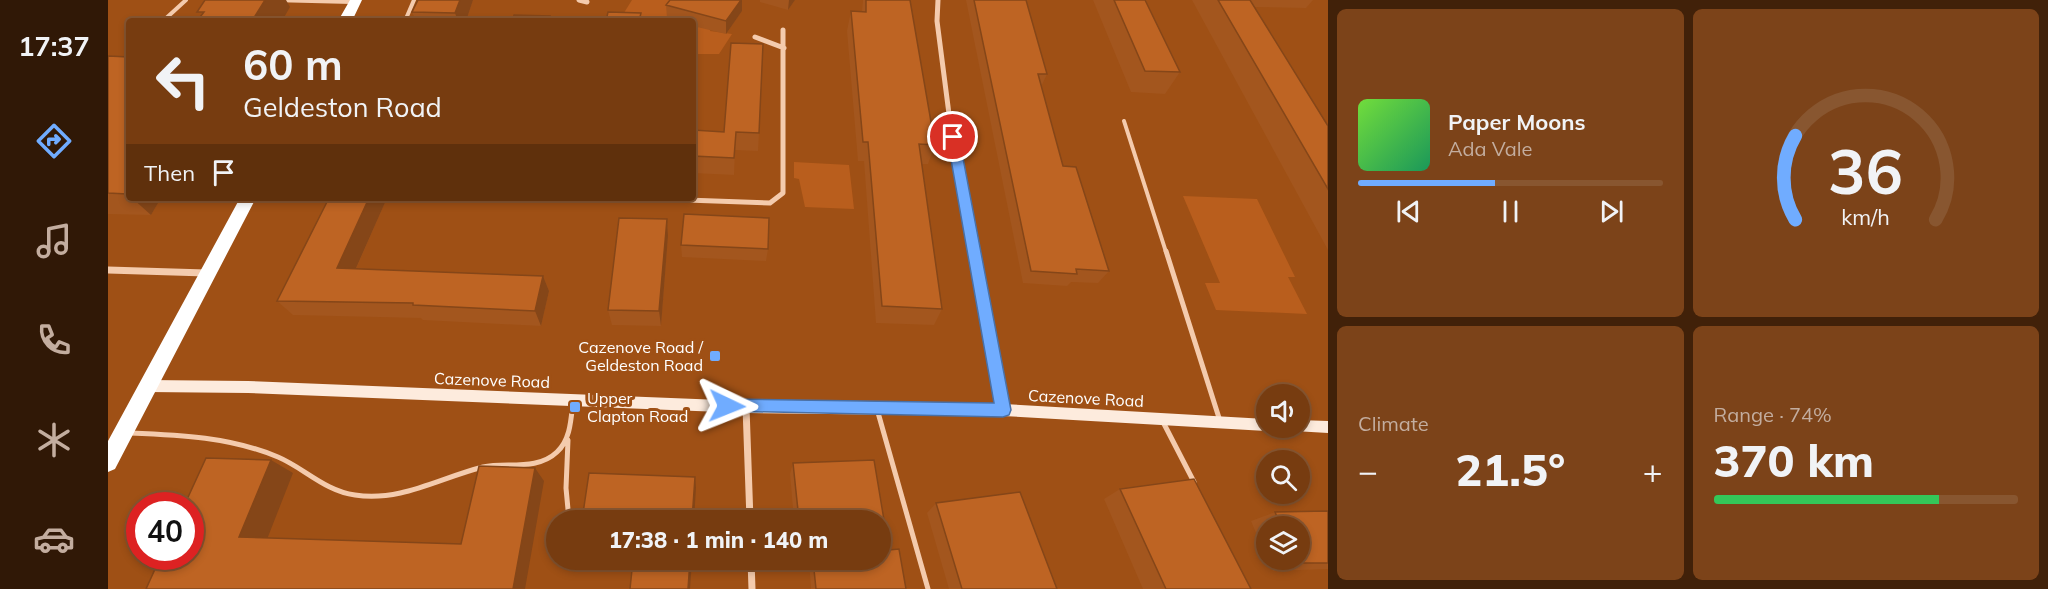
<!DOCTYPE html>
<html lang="en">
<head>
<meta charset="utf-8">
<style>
	body { margin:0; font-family:Mulish,sans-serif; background:#7c4319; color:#f1f3f6; height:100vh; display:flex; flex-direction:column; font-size:22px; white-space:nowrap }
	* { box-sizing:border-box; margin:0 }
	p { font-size:20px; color:#c3ad9f }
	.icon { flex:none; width:33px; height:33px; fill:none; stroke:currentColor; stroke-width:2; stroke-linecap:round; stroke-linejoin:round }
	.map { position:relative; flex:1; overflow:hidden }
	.panel { display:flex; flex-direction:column; gap:9px; padding:9px; background:#412109; width:720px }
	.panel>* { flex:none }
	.guide { position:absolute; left:18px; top:18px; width:570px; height:183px; border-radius:6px; box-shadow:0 3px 9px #0003,0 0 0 2px #885630; background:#773c10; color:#f1f3f6; overflow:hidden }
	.buttons { position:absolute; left:1148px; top:384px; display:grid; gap:12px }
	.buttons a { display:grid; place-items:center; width:54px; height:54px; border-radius:50%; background:#773c10; box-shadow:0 3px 9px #0003,0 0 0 2px #885630; font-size:30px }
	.speed { position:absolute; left:18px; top:492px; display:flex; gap:12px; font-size:30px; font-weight:700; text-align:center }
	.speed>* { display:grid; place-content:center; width:78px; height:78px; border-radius:50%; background:#773c10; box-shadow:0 3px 9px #0003,0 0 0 2px #885630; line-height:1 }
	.speed .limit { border:9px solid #d22; background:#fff; color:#111 }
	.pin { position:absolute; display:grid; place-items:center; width:51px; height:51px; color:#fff; margin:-26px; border:3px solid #fff; border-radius:50%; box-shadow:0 2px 6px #0007 }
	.me { position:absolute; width:66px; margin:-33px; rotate:92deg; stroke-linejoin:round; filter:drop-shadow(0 0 4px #0008) }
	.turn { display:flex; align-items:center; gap:21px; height:126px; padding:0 18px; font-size:27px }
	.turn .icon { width:78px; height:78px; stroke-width:2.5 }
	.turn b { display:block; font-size:42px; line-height:51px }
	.then { display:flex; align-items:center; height:57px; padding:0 18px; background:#0003; gap:12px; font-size:22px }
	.big { font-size:45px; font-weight:800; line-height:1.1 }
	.panel .widget { flex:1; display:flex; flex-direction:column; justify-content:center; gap:9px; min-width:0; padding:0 21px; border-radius:9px; background:#7c4319 }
	.panel .dial { align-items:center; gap:0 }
	.dial svg { height:156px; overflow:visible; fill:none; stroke:#885630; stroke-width:7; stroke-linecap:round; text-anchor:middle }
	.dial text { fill:#f1f3f6; stroke:none }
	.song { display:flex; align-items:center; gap:18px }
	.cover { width:72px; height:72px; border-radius:9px; background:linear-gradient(135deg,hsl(100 70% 55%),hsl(150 70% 35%)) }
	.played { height:6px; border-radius:3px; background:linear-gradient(90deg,#70acff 45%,#885630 45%) }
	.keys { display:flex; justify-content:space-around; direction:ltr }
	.heat { display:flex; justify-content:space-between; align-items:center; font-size:33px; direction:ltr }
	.charge { height:9px; border-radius:4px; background:linear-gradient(90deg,#34c759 74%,#885630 0) }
	.panel .tiles { flex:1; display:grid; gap:9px; grid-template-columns:repeat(2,1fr) }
	.trip { position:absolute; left:438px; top:510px; width:345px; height:60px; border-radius:30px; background:#773c10; box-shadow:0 3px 9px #0003,0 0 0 2px #885630; font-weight:800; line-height:60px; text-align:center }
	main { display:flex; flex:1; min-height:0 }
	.tab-bar { display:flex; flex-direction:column; width:108px; justify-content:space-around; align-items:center; background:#301806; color:#c3ad9f }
	.tab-bar .icon { width:42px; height:42px }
	.tab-bar .on { color:#70acff }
	.tab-bar b { font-size:27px; color:#f1f3f6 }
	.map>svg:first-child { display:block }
	.green { fill:#b95e1d }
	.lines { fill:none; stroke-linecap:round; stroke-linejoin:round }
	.lane-far1 { stroke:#f4cbad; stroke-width:4 }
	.lane { stroke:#f4cbad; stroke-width:5 }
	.street-far1 { stroke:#f4cbad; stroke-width:5 }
	.street { stroke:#f4cbad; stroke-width:7 }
	.secondary { fill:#fdebdd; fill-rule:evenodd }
	.highway { fill:#fff; fill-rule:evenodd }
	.wall { fill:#a3561e }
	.shaded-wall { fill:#854618 }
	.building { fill:#be6423; stroke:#854618; stroke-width:1.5 }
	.route { fill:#70acff; stroke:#4970a6; stroke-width:1.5 }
	.poi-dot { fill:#70acff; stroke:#9f5015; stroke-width:2 }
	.labels { text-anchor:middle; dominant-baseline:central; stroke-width:6; stroke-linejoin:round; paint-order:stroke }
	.poi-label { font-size:16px; fill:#fff; stroke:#9f5015; text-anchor:end }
	.street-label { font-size:16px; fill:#fff; stroke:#9f5015 }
</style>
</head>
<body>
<main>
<nav class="tab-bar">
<b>17:37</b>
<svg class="icon on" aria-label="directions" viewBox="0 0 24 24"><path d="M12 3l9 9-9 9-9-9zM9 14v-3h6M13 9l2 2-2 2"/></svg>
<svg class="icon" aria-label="music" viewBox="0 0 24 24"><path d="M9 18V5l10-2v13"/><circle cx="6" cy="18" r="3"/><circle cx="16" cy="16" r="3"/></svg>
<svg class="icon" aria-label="phone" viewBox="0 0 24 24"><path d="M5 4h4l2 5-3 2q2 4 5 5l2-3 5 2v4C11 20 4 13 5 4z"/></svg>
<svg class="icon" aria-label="climate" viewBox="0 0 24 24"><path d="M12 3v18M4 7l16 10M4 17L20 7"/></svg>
<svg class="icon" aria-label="car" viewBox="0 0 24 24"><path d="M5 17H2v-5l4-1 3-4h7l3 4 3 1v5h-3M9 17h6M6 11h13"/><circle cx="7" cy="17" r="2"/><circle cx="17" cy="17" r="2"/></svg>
</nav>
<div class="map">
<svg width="1220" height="589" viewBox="0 0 1220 589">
	<rect width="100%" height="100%" fill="#9f5015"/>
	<!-- green -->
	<path class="green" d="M524 0H574L557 21H528L514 16Z
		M588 24 603 28 602 31 624 34 611 54H585V27Z
		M686 162 741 165 746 209 697 207 691 179 686 178Z
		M1075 196 1149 199 1187 277H1180L1199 314 1108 310 1097 283H1112Z"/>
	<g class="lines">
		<!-- lane-far1 -->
		<path class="lane-far1" d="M163 0 244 2
			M55 21 78 0
			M297 21 306 0
			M1016 121 1058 252"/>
		<!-- lane -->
		<path class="lane" d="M1058 251 1112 421
			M769 409 820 589
			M1054 420 1086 482
			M22 433C73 435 122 437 170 457 196 468 217 491 247 495 293 502 331 478 375 467 399 462 429 471 449 452 463 439 463 418 465 401
			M460 440 458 488 461 520"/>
		<!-- street-far1 -->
		<path class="street-far1" d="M471 0 479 2
			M830 0 829 21 841 114 866 252
			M647 37 676 48
			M522 198 662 203 675 193V30"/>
		<!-- street -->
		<path class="street" d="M866 251 895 410
			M0 270 98 273
			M638 407 642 520
			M643 560 644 589"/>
		<!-- secondary -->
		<path class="secondary" d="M40 380 140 381 638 401 895 404 1158 419V428H1164L1158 431 895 416 638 413 140 393 40 392 35 390 33 386 35 382Z
			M1191 420 1220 421V433L1186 431 1185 428H1191Z"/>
		<!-- highway -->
		<path class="highway" d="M242 0H254L244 21H230Z
			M132 198H148L7 469 0 472V441Z"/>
	</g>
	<!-- wall -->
	<path class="wall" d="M365 0 358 21H308L304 12Z
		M652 0H687L680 10 652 2Z
		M755 0H802L827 145 820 164H814L834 309 826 325 768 323 756 161H750L739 31 743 11 754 12Z
		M858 0H918L939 74 933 87 955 166 1001 271 990 283 963 282 959 286 915 283Z
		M985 0H1037L1072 72 1057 94 1023 92Z
		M1084 0H1205L1198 8 1146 7 1220 126V250Z
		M558 5 634 11 618 34 585 26V21H568L559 18Z
		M0 56 21 57V198H53L43 215 0 214Z
		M585 130 651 133 650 151 627 150 626 175 585 173Z
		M221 198H279L248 269 435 276 441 291 433 326 315 320 313 318 185 315 169 301Z
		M559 219 560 236 553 326 504 325 500 310Z
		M573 245 660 249 658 261 574 257Z
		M766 460 781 550 791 549 798 589H703L701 560H772V520H686L682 474 685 463Z
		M1012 489 1143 589H1035L996 499Z
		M828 503 949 589H841L819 513Z
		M1220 511V569L1165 571 1160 560H1191V526H1158V556L1143 521 1167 512Z"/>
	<!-- shaded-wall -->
	<path class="shaded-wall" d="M157 0H178L182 7 174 21H144Z
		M352 0H365L358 21H350L347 13Z
		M633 0H634V11L618 34V21Z
		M681 0H687L680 10Z
		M24 198H53L43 215Z
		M261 198H279L241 284 229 268Z
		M559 219 560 236 553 326 551 311Z
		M435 276 441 291 433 326 427 311Z
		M163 460 185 473 156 547 131 537Z
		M427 468 436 481 417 589H405Z
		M587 477 588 488 586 520H584Z
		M582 560H584L582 589H580Z"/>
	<!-- building -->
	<path class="building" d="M97 0H157L144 21H89L96 12H89Z
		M310 0H352L347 13 304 12Z
		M562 0H633L618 21 558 5Z
		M758 0H802L827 145 811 144 834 309 774 306 760 142H755L743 11 758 12Z
		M866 0H918L939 74H930L955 166 968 167 1001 271 968 269 969 274 923 271Z
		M1006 0H1037L1072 72 1037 71Z
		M1110 0H1142L1220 126V189Z
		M500 12 533 13 531 21H498Z
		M406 15 442 16 440 21H404Z
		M623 43 655 44 651 133 628 132 626 158 585 156V130L616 132Z
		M0 56 21 57V190L19 194 0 193Z
		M221 198H261L229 268 435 276 427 311 305 305V303L169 301Z
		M576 214 661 218 660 249 573 245Z
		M511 218 559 219 551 311 500 310Z
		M98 458 163 460 131 537 353 544 371 466 427 468 405 589H38L53 556H82V506H76Z
		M766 460 781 550 791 549 798 589H708L705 560H772V520H691L685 463Z
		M481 473 587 477 584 520H474Z
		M1086 479 1143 589H1058L1012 489Z
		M912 492 949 589H854L828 503Z
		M1220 511V563H1190L1189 560H1191V526H1173L1167 512Z
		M525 560H582L580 589H522Z"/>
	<!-- route -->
	<path class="route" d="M845 133 851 137 903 410 901 415 895 417 614 411 612 406 614 402 619 399 886 403 839 137Z"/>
	<!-- markers -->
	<g class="poi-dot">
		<rect x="601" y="350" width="12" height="12" rx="3"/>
		<rect x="461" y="401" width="12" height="12" rx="3"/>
	</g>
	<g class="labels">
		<!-- poi labels -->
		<g class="poi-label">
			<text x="595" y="347">Cazenove Road /<tspan x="595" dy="18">Geldeston Road</tspan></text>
			<text x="479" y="398" text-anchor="start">Upper<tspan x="479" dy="18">Clapton Road</tspan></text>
		</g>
		<!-- street labels -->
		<g class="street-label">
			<text transform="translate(384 380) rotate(2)">Cazenove Road</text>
			<text transform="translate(978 398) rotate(3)">Cazenove Road</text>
		</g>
	</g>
</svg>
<div class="buttons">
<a><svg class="icon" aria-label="sound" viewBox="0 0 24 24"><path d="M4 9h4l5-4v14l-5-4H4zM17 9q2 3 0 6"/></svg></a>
<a><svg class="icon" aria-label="search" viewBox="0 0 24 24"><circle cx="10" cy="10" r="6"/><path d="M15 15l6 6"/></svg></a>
<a><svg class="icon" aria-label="layers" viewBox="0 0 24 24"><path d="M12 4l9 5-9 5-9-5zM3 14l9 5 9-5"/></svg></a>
</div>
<div class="speed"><div class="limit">40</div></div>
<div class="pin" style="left:845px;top:137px;background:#d93025"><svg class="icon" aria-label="arrive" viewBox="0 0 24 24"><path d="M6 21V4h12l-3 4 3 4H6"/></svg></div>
<svg class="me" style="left:619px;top:406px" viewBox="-20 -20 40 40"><path d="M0-17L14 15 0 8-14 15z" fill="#70acff" stroke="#fff" stroke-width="4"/></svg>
<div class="trip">17:38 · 1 min · 140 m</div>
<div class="guide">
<div class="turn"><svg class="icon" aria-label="left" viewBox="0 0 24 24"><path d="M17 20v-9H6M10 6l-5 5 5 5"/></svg><div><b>60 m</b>Geldeston Road</div></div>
<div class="then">Then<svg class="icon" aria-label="arrive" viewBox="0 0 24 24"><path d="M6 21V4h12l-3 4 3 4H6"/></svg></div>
</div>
</div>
<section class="panel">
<div class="tiles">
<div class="widget">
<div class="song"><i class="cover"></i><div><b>Paper Moons</b><p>Ada Vale</p></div></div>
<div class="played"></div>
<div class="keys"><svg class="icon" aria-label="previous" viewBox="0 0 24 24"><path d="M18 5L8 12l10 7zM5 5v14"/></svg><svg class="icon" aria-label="pause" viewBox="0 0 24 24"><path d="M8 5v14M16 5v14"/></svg><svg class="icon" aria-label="next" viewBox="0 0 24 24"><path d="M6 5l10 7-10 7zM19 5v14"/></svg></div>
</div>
<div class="widget dial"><svg viewBox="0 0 100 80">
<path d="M14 69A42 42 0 1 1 86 69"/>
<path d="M14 69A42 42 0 0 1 14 26" stroke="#70acff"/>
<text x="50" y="56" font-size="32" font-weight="700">36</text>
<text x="50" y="72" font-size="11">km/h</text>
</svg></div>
<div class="widget"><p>Climate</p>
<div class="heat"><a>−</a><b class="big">21.5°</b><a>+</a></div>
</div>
<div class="widget"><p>Range · 74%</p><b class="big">370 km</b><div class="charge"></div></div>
</div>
</section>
</main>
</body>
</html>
